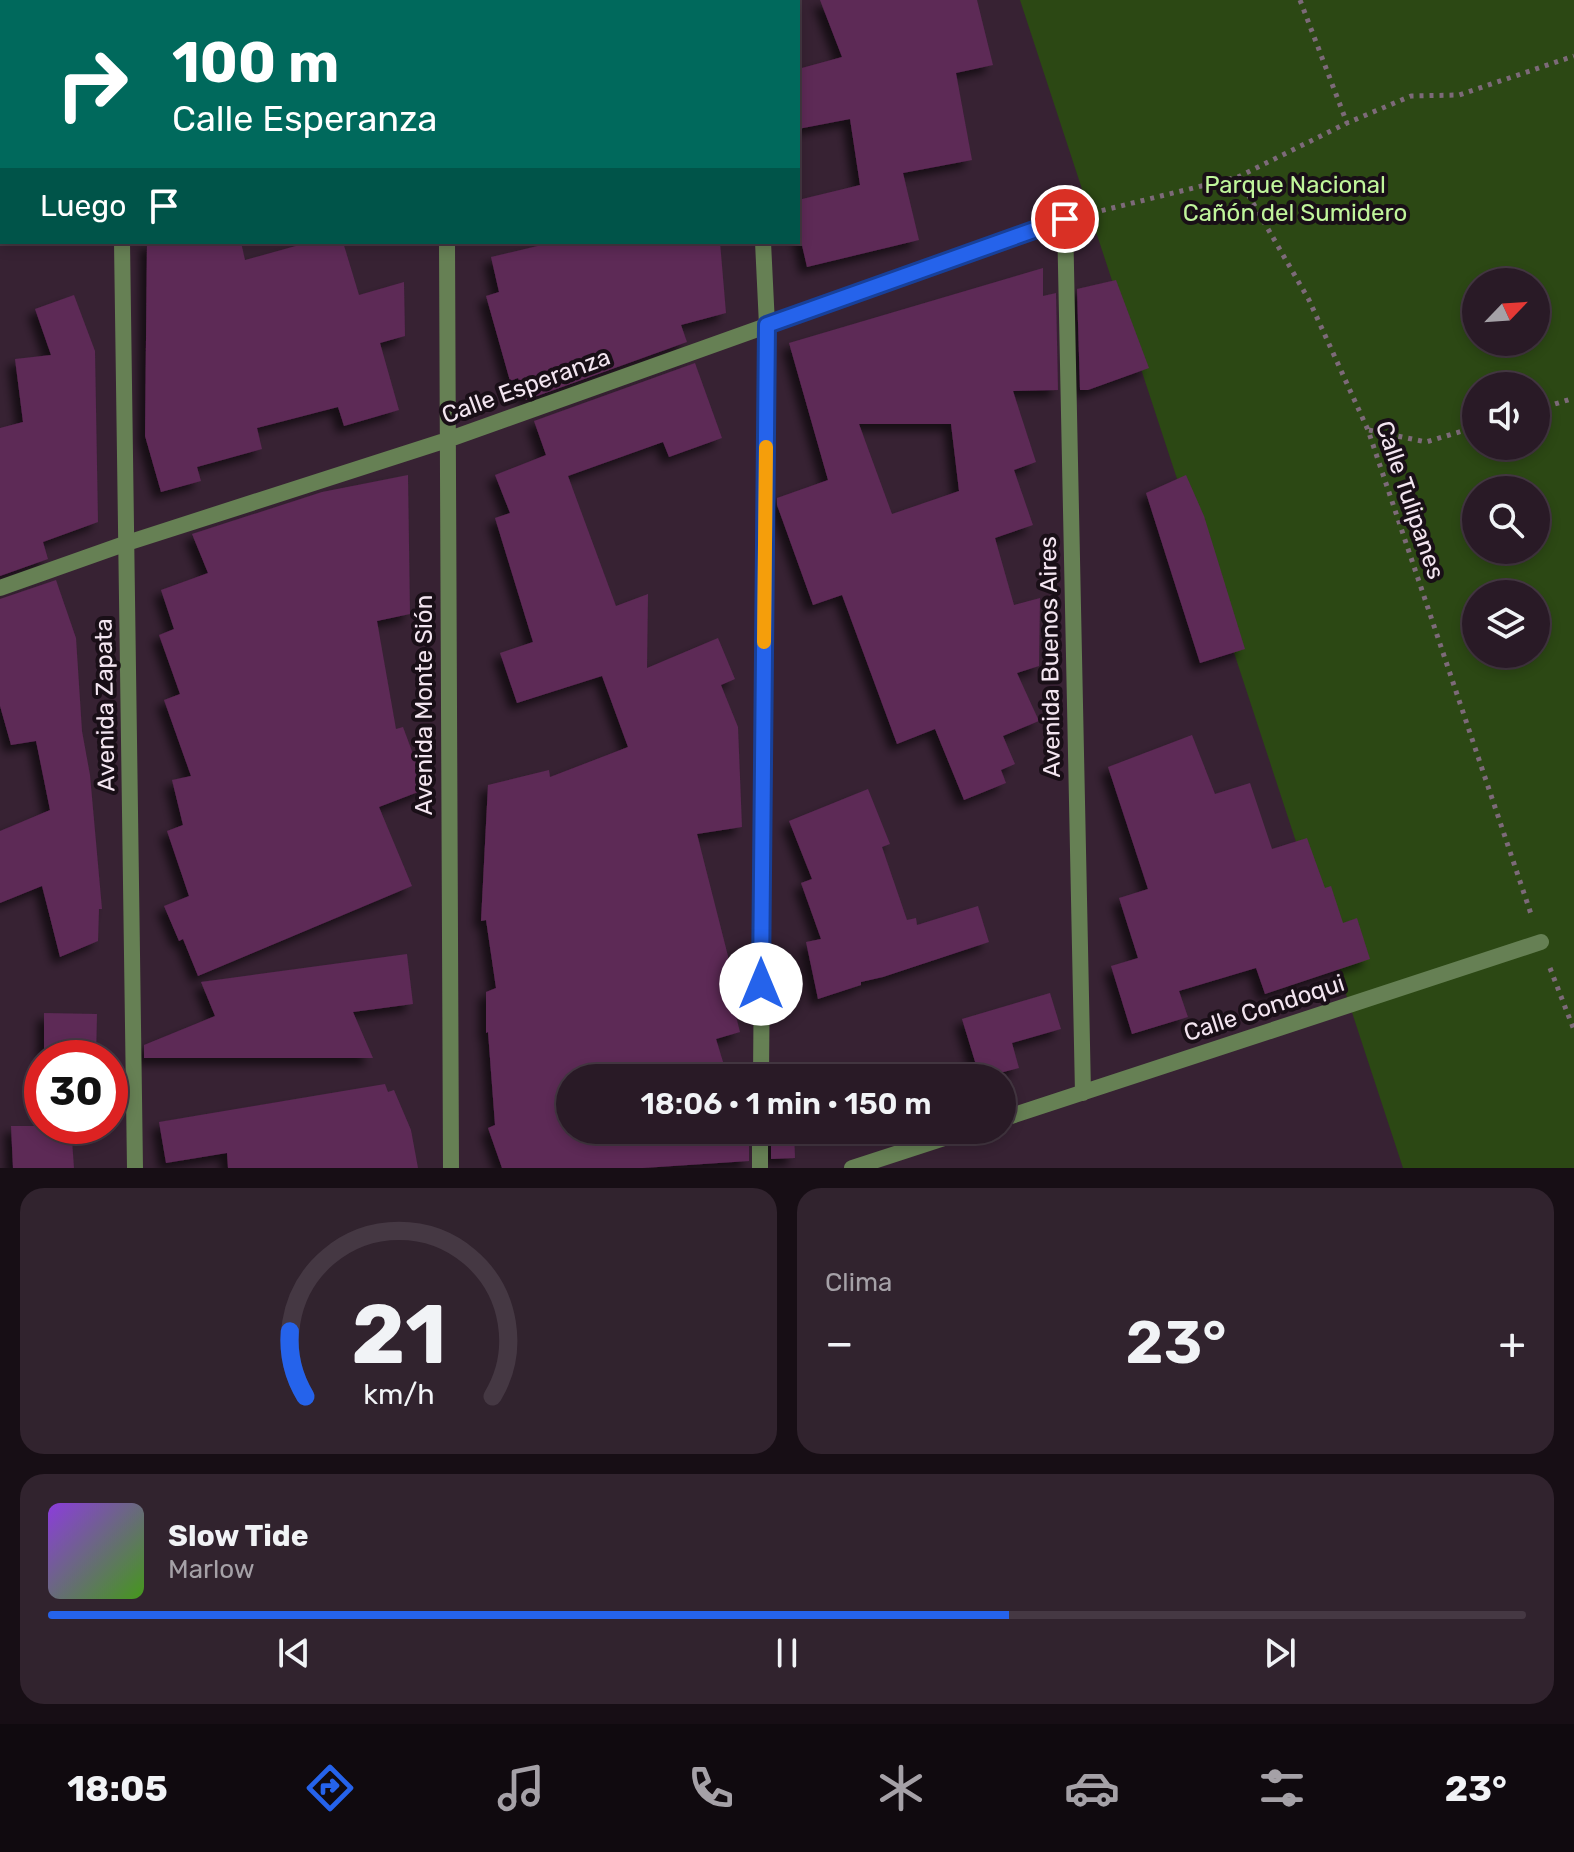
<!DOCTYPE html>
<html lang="es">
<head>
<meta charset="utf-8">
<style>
	body { margin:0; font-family:Rubik,sans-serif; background:#31232e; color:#f1f3f6; height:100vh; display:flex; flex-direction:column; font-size:30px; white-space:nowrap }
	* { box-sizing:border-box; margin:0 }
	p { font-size:26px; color:#a5a1a7 }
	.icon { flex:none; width:44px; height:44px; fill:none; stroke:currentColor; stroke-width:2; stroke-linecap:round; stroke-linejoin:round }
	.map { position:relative; height:1168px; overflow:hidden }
	.sheet { display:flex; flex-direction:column; gap:20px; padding:20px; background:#170e15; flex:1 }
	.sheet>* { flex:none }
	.guide { position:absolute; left:0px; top:0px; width:800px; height:244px; box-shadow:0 4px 12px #0003,0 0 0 2px #453843; background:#00695c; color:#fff; overflow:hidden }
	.needle { width:52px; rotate:65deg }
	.tools { position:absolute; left:1462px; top:268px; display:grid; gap:16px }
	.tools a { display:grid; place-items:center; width:88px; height:88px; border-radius:50%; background:#291a26; box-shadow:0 4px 12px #0003,0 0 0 2px #453843; font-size:40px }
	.speed { position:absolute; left:24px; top:1040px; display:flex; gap:16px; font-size:40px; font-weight:700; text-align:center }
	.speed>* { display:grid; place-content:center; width:104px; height:104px; border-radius:50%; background:#291a26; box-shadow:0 4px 12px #0003,0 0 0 2px #453843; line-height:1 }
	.speed .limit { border:12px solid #d22; background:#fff; color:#111 }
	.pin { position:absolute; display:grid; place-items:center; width:68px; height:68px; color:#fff; margin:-34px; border:4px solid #fff; border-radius:50%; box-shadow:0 2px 8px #0007 }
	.me { position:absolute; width:88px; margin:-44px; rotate:0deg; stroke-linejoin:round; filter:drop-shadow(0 0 6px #0008) }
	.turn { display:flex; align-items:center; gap:28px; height:168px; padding:0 40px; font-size:36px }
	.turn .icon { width:104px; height:104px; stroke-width:2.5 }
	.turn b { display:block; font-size:56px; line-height:68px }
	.then { display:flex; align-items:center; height:76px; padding:0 40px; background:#0003; gap:16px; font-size:30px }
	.big { font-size:60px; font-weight:600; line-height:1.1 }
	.sheet .card { flex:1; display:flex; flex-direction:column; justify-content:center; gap:12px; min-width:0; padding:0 28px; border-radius:24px; background:#31232e }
	.sheet .dial { align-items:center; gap:0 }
	.dial svg { height:208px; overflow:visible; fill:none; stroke:#453843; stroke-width:7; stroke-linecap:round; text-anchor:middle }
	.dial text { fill:#f1f3f6; stroke:none }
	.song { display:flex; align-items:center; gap:24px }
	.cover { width:96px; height:96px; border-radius:12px; background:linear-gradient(135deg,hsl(270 70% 55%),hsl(100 70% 35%)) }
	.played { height:8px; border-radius:4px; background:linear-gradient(90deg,#2563eb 65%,#453843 65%) }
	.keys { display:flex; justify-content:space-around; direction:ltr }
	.heat { display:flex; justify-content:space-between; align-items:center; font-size:44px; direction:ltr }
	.sheet .tiles { flex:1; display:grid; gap:20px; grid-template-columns:1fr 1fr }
	.card:last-child { grid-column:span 2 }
	.trip { position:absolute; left:556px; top:1064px; width:460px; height:80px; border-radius:40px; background:#291a26; box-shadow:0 4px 12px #0003,0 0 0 2px #453843; font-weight:600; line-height:80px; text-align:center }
	.tab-bar { display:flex; height:128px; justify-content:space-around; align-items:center; background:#100a0f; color:#a5a1a7 }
	.tab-bar .icon { width:56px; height:56px }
	.tab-bar .selected { color:#2563eb }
	.tab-bar b { font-size:36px; color:#f1f3f6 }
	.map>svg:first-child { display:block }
	.green { fill:#2c4814; fill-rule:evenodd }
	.building { fill:#5d2956; fill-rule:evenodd; filter:url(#shadow) }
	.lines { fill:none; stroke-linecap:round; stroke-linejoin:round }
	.path { stroke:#7d6a79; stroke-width:5; stroke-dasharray:4 6; stroke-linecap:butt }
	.street { stroke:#668054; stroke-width:16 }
	.route-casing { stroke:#184099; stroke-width:20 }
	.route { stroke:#2563eb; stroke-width:14 }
	.slow { stroke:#f59e0b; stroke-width:14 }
	.labels { text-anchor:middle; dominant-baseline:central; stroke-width:8; stroke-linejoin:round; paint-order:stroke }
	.park-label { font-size:24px; fill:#c0f59b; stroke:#190f17 }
	.street-label { font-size:24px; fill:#f3e5f0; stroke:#190f17 }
</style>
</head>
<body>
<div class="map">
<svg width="1574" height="1168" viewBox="0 0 1574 1168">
	<defs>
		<filter id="shadow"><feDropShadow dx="-7" dy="7" stdDeviation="4" flood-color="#0009"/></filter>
	</defs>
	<rect width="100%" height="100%" fill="#372233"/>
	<!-- green -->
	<path class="green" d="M1020 0H1574V1168H1403ZM1476 282H1536V342H1476ZM1476 386H1536V446H1476ZM1476 490H1536V550H1476ZM1476 594H1536V654H1476Z"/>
	<!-- building -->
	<path class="building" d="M820 0H977L993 65 956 73 972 160 903 173 919 240 807 267 798 228V200L860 185 850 119 798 129V69L842 57Z
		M147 242H241L245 260 310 242H343L359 295 404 282 405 336 380 343 399 410 344 426 338 407 257 428 262 449 197 467 201 481 161 492 145 436Z
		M554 242H720L726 313 681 325 687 342 526 400 518 378 510 381 486 296 499 292 491 257Z
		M1043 268V296L1056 293 1058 390 1013 391 1036 462 1014 470 1033 525 995 538 1014 605 1040 598 1039 666 1017 673 1039 721 1003 736 1015 764 1001 770 1006 783 964 800 935 729 897 744 842 595 813 605 777 505V498L828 480 789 343ZM859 424H951L959 491 892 514Z
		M1116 280 1149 368 1088 390H1080L1077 289Z
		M74 295 95 351 98 522 43 542 48 559 0 576V428L23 422 15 359 51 355 35 309Z
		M695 363 722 438 669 457 663 442 568 476 616 606 648 594 647 668 718 638 735 679 721 685 738 727 742 827 697 834 728 956 729 988 740 1032 716 1039 728 1078H570V1130H749V1161L643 1168H502L488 1128 495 1125 488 1032 486 1033V992L496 988 486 920 481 921 488 785 549 770 550 777 628 747 602 676 517 703 500 653 533 642 495 518 510 513 495 475 546 455 534 421Z
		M408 475 410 614 377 621 396 729 403 727 426 789 379 807 412 886 198 976 183 939 179 941 164 906 189 896 167 831 183 825 172 780 191 776 164 700 180 694 159 635 174 629 161 590 208 573 192 534 322 492Z
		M1186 475 1204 516 1245 649 1200 663 1146 493Z
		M56 580 76 638 82 731 90 775 102 909H99L98 941 60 957 42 886 0 903V831L50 810 36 741 11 745 0 706V599Z
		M1192 735 1215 794 1250 783 1272 849 1307 838 1325 888 1331 886 1343 923 1357 918 1370 959 1265 994 1256 968 1179 991 1188 1017 1132 1034 1111 966 1138 958 1119 898 1148 889 1108 767Z
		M868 789 890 844 882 847 907 920 916 918 917 925 978 906 989 942 883 977 861 982V985L818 999 806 942 821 939 801 883 812 879 789 821Z
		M407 954 413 1004 353 1012 373 1058H144V1045L215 1016 201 982Z
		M1050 993 1061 1029 1012 1043 1019 1068 980 1078 962 1019Z
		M44 1013 97 1014 96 1058H44Z
		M385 1084 388 1092 394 1090 411 1130 418 1168H228L227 1153 166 1163 159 1122Z
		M11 1126H71L74 1168H13Z
		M771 1130H794L795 1158 771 1159Z"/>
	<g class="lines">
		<!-- path -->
		<path class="path" d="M1300 0 1347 123
			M1238 177 1309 300 1368 430 1531 914
			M1092 213 1238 177 1347 123 1411 96 1459 95 1574 56
			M1536 410 1574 398
			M1369 430 1426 442 1476 427
			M1550 968 1574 1030"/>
		<!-- street -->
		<path class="street" d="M118 0V2
			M445 0V2
			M752 0V2
			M122 242 135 1168
			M447 242 451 1168
			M0 588 127 543 447 440 1065 219 1083 1093
			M761 1078 767 325 763 242
			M1002 1119 1541 942
			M760 1168V1130
			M852 1168 969 1130"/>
	</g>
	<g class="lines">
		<!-- route casing -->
		<g class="route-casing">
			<path id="route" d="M761 984 767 325 1065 219"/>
		</g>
		<!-- route -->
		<use href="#route" class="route"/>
		<!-- slow -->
		<path class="slow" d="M764 642 766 447"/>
	</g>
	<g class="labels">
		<!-- park labels -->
		<g class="park-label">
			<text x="1295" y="185">Parque Nacional<tspan x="1295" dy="28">Cañón del Sumidero</tspan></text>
		</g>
		<!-- street labels -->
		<g class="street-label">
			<text transform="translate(526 386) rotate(-20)">Calle Esperanza</text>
			<text transform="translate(1410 500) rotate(71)">Calle Tulipanes</text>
			<text transform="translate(1050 657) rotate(-91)">Avenida Buenos Aires</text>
			<text transform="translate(105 705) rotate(-91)">Avenida Zapata</text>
			<text transform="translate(424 705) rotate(-90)">Avenida Monte Sión</text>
			<text transform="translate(1264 1008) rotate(-18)">Calle Condoqui</text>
		</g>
	</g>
</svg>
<div class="tools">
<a><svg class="needle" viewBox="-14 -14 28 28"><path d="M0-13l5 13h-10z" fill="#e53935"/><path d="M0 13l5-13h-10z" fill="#a5a1a7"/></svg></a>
<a><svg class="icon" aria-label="sound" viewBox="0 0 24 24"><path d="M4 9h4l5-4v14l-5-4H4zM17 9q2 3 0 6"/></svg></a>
<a><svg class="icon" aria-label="search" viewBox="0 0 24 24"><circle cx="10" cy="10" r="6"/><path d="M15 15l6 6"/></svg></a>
<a><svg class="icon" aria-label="layers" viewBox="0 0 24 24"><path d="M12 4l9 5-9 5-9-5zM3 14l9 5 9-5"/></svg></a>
</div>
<div class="speed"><div class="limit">30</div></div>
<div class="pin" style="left:1065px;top:219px;background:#d93025"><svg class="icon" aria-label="arrive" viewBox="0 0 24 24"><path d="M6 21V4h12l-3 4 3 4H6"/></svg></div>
<svg class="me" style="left:761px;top:984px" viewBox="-20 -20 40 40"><circle r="19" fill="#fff"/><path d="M0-13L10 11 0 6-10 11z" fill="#2563eb"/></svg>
<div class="trip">18:06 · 1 min · 150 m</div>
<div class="guide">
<div class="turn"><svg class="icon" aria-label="right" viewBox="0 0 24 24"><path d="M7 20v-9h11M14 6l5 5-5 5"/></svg><div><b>100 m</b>Calle Esperanza</div></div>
<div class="then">Luego<svg class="icon" aria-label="arrive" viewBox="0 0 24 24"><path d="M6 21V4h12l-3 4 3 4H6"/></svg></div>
</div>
</div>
<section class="sheet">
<div class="tiles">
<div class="card dial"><svg viewBox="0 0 100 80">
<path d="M14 69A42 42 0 1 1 86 69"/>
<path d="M14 69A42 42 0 0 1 8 44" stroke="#2563eb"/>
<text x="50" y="56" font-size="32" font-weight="700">21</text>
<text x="50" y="72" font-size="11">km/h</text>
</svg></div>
<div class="card"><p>Clima</p>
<div class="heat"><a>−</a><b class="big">23°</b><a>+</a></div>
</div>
<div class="card">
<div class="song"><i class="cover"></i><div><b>Slow Tide</b><p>Marlow</p></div></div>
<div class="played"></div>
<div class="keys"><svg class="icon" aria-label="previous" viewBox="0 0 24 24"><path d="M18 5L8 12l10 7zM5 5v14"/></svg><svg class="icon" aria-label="pause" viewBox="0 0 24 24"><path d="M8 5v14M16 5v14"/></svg><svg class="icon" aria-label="next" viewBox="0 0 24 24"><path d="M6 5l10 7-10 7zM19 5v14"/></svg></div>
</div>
</div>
</section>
<nav class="tab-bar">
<b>18:05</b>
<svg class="icon selected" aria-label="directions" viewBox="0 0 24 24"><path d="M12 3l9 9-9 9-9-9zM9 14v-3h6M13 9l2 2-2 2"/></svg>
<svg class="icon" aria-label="music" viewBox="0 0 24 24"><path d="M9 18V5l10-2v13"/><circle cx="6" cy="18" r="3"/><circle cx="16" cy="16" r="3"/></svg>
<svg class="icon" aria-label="phone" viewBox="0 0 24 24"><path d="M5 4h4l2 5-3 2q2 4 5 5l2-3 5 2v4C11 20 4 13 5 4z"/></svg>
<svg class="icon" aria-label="climate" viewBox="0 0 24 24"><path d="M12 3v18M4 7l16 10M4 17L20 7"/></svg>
<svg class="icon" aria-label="car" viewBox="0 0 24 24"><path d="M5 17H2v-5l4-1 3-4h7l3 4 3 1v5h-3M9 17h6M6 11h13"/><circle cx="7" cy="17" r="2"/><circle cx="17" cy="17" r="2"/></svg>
<svg class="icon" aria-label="filters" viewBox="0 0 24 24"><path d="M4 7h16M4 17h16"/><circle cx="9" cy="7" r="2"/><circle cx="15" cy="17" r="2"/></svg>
<b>23°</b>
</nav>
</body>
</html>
